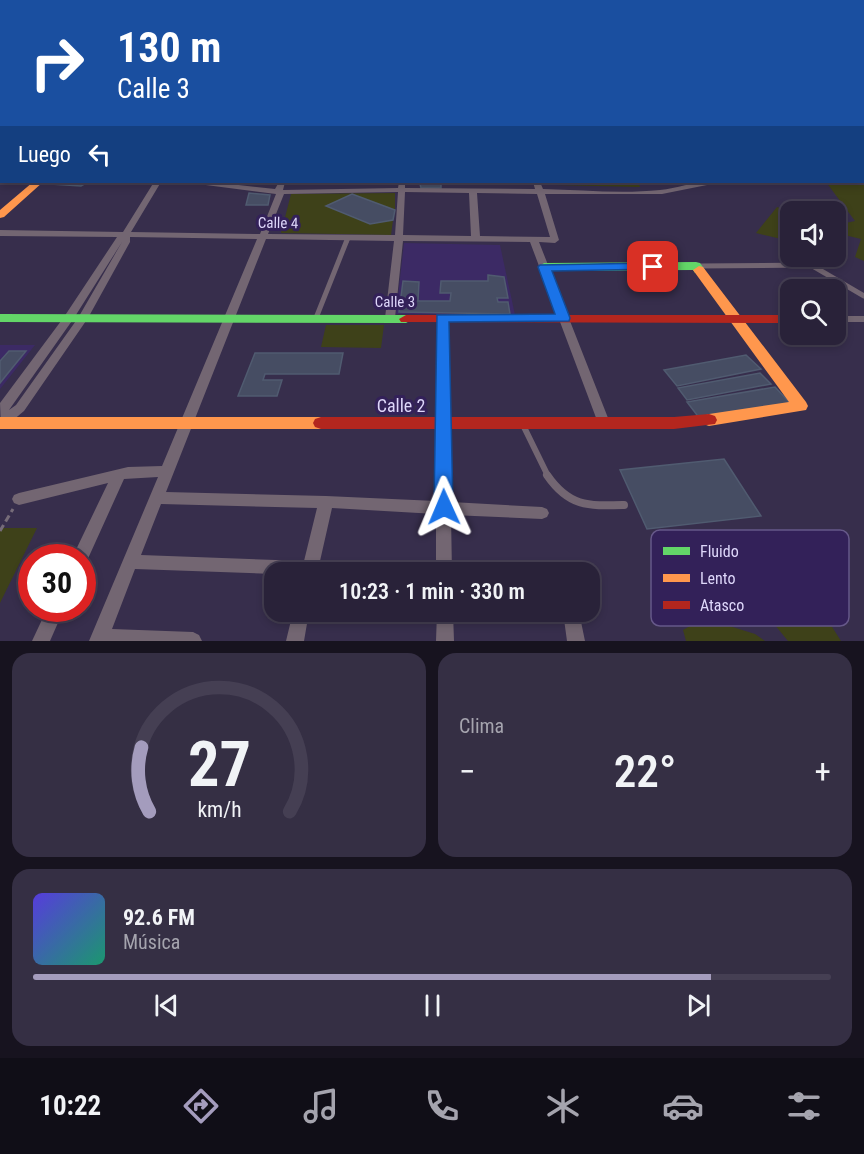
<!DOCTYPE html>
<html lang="es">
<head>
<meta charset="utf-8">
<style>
	body { margin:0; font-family:"Roboto Condensed",sans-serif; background:#352f44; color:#f1f3f6; height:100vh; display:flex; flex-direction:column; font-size:22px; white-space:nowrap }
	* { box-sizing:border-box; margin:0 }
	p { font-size:20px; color:#a5a4ae }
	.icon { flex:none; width:33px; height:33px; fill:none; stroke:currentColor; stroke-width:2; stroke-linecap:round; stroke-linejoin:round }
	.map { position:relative; height:641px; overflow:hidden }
	.drawer { display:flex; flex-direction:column; gap:12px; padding:12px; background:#17131f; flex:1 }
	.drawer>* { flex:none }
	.guide { position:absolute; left:0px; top:0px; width:864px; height:183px; box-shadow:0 3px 9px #0003,0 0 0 2px #453f53; background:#1a4fa0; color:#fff; overflow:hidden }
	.buttons { position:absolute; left:780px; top:201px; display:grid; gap:12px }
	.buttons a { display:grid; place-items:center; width:66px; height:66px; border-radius:12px; background:#292239; box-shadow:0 3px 9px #0003,0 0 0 2px #453f53; font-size:30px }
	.speed { position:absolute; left:18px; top:544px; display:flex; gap:12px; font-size:30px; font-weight:700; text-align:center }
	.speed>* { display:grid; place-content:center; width:78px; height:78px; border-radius:50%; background:#292239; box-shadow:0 3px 9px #0003,0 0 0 2px #453f53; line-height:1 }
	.speed .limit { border:9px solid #d22; background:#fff; color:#111 }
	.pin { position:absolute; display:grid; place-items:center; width:51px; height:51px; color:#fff; margin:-26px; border-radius:12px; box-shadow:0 3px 9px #0006 }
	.me { position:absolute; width:66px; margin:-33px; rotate:359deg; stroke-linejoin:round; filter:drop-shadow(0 0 4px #0008) }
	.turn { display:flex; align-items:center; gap:21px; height:126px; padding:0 18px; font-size:27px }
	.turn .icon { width:78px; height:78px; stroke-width:2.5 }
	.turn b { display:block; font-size:42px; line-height:51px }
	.then { display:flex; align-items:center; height:57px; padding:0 18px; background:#0003; gap:12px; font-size:22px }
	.big { font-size:45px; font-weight:600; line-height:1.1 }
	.drawer .tile { flex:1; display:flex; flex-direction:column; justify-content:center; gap:9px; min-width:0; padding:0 21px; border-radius:18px; background:#352f44 }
	.drawer .dial { align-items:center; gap:0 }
	.dial svg { height:156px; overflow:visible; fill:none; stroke:#453f53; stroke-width:7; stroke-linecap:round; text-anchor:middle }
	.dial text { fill:#f1f3f6; stroke:none }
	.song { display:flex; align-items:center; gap:18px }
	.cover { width:72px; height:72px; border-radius:9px; background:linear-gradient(135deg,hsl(250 70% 55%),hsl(160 70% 35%)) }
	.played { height:6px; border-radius:3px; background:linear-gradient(90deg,#a49cbd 85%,#453f53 85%) }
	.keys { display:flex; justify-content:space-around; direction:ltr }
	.heat { display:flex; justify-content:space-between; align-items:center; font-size:33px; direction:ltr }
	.drawer .tiles { flex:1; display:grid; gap:12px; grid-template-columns:1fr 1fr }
	.tile:last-child { grid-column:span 2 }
	.trip { position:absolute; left:264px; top:562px; width:336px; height:60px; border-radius:18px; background:#292239; box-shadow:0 3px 9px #0003,0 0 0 2px #453f53; font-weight:600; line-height:60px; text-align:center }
	.tab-bar { display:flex; height:96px; justify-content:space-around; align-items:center; background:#100e17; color:#a5a4ae }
	.tab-bar .icon { width:42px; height:42px }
	.tab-bar .current { color:#a49cbd }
	.tab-bar b { font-size:27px; color:#f1f3f6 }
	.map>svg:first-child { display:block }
	.built { fill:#3c2a65 }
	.green { fill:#3e4119 }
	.building { fill:#464d63; stroke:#505b70; stroke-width:1.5 }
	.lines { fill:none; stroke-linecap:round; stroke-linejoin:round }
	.path { stroke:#766c79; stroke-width:3; stroke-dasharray:7 4; stroke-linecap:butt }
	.lane-far3 { stroke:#736672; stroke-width:4 }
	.lane-far2 { stroke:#736672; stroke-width:5 }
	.lane-far1 { stroke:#736672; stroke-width:6 }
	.lane { stroke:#736672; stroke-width:8 }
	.street { fill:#736672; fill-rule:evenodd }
	.fast { fill:#63d668; fill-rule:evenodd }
	.slow { fill:#ff974d; fill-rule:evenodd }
	.jam { fill:#b3261e; fill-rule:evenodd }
	.route { fill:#1a73e8; stroke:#114b97; stroke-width:1.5 }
	.labels { text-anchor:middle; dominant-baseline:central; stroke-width:6; stroke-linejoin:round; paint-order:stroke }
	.street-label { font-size:15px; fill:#ded7fa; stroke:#332159 }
	.near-street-label { font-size:18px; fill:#ded7fa; stroke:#332159 }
	.key { fill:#332159; stroke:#665889; stroke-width:1.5 }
	.key-label { font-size:16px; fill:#ded7fa }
</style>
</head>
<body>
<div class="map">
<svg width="864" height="641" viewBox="0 0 864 641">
	<rect width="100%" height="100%" fill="#372e4c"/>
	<!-- built -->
	<path class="built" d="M404 243 500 245 515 315 396 314Z
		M0 345H35L0 389Z"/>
	<!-- green -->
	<path class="green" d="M863 165 864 166V261L855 257 861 239 836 233V225L855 221 826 182H862Z
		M554 182H638L640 187 555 185Z
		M395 193V210L352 194 327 206 370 224 393 220 391 235 281 233 291 194Z
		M777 207 790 212V241L756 233Z
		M326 325H384L381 348 321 347Z
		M2 528H37L0 603V531Z
		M755 531 800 576 841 641H788L730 570Z
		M704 618 755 634 765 641H686L683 630Z"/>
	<!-- building -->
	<path class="building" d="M53 182H88L81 186 49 184Z
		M429 182H441V188H421L420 184H429Z
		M249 193 270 195 268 205H246Z
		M352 194 395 210 393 220 370 224 326 206Z
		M648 269 656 289H646L631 270Z
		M488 275 504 277 508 298H497L498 302H508L510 314 399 312 403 281 419 282 418 301H450L451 293H440L441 281H488Z
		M9 351H26L0 383V361Z
		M255 353H343L339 374H265L263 380H282L277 396H238Z
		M746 355 761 369 677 386 664 370Z
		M760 373 771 384 687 400 678 388Z
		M775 387 790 403 700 419 687 402Z
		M724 459 761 516 647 529 620 470Z"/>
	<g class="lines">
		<!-- path -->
		<path class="path" d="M0 531 13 509"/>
		<!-- lane-far3 -->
		<path class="lane-far3" d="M347 241 348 238"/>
		<!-- lane-far2 -->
		<path class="lane-far2" d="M697 266 811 265 864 296
			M316 318 347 240"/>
		<!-- lane-far1 -->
		<path class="lane-far1" d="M523 425 548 476"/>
		<!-- lane -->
		<path class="lane" d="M547 475C569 507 588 506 624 505"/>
		<!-- street -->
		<path class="street" d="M2 141V146H0V142Z
			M0 173H2V177H0Z
			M154 182H161L131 232 260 234 276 194 198 184 195 182H212L275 189 279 182H285L283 190 398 188 399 182H405V188L535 189 533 182H540L543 189C582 190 622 194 660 190 679 188 697 180 716 182L712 184 662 194H545L559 240 555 243 539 242 610 423 609 426 604 428 599 426 598 423 530 242 403 241 395 318 390 321 385 318 394 241 266 239 166 492 326 496 436 501 437 318 442 315 447 318 451 502 542 507 547 509 549 513 547 517 542 519 451 515 452 573H274V574L135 569 112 629 193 632 199 635 202 641H89L158 477 124 479 86 563 82 564V558H72L108 483 19 505 14 503 12 499 14 495 19 493 128 467 162 466 257 239 130 237V242L88 318 24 411 6 426 1 428 0 403 64 317 117 237 0 236V230L123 232ZM398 192 395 235 268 234 284 194ZM405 192 469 193 471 236 403 235ZM477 193 537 194 550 237 480 236ZM122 242 78 318 16 405 9 410 74 318ZM161 504 317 508 304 561 141 555ZM332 508 436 514V566L320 561Z
			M836 316H864V322H836Z
			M47 609H64L50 641H32Z
			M293 612H309L304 641H286Z
			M437 612H453L454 641H436Z
			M563 612H579L585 641H567Z"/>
		<!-- fast -->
		<path class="fast" d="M696 262 700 263 705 270 703 273H695L693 270 544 271 538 267 544 263Z
			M0 314 406 315 413 319 406 323 0 322Z"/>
		<!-- slow -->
		<path class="slow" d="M0 116H2V120H0Z
			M33 182H43L4 217 0 218V210Z
			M699 266 703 267 806 402 808 406 806 410 709 426 703 424 701 420 703 416 709 414 789 402 693 270Z
			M0 417H321L327 419 329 423 327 427 321 429H0Z"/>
		<!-- jam -->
		<path class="jam" d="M406 315H790V323L401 322 399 319Z
			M709 414 715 416 717 420 715 424 674 429H321L315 427 313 423 315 419 321 417H674Z"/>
	</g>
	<!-- sky -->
	<linearGradient id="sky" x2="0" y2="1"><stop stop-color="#1e192a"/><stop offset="0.51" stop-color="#4d4c6c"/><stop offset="1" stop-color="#4d4c6c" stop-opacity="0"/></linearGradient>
	<rect width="864" height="183" fill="url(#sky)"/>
	<!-- route -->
	<path class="route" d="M653 263 659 267 657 269 552 271 570 318 569 321 449 322 453 507 450 513 444 515 437 513 434 507 437 315 555 314 538 267 540 265Z"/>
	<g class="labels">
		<!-- street labels -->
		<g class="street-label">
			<text transform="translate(278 223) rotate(1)">Calle 4</text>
			<text x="395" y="302">Calle 3</text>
		</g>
		<!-- near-street labels -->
		<g class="near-street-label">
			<text x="401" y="405">Calle 2</text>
		</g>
	</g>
	<!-- legend -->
	<rect x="651" y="530" width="198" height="96" rx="9" class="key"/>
	<rect x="663" y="547" width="27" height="8" fill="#63d668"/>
	<rect x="663" y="574" width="27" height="8" fill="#ff974d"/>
	<rect x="663" y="601" width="27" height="8" fill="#b3261e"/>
	<g class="key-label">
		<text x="700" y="557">Fluido</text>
		<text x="700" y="584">Lento</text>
		<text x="700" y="611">Atasco</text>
	</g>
</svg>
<div class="buttons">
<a><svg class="icon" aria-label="sound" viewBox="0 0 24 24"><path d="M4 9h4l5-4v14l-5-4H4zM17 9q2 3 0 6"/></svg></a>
<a><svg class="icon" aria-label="search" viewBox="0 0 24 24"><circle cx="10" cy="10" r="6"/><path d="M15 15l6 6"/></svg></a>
</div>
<div class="speed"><div class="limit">30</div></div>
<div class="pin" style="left:653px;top:267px;background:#d93025"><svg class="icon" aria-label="arrive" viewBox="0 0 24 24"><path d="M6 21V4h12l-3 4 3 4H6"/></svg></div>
<svg class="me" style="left:444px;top:507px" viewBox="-20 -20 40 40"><path d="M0-17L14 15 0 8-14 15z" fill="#1a73e8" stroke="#fff" stroke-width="4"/></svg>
<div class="trip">10:23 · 1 min · 330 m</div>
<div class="guide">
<div class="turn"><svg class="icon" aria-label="right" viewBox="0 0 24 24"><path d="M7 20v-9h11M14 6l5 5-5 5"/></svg><div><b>130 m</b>Calle 3</div></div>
<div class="then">Luego<svg class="icon" aria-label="left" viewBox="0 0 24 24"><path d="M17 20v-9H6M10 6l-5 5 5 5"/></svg></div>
</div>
</div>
<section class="drawer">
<div class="tiles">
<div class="tile dial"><svg viewBox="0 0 100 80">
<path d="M14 69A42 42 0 1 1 86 69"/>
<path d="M14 69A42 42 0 0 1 10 36" stroke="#a49cbd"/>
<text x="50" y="56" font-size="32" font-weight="700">27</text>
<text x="50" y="72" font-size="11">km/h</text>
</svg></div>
<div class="tile"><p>Clima</p>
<div class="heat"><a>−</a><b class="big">22°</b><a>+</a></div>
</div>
<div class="tile">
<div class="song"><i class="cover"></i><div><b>92.6 FM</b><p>Música</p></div></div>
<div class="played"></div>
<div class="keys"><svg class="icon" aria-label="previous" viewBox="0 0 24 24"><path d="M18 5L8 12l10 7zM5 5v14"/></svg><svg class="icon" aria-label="pause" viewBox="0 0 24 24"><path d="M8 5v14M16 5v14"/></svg><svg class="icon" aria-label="next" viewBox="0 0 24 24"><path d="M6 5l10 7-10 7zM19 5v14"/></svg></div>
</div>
</div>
</section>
<nav class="tab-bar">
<b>10:22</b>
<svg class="icon current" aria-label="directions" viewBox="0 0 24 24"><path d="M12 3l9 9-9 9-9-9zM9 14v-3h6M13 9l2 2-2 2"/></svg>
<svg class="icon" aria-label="music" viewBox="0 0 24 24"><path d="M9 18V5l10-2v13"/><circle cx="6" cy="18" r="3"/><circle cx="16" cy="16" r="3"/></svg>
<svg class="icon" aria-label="phone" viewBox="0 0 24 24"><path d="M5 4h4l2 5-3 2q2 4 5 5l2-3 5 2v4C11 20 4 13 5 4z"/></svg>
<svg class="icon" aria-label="climate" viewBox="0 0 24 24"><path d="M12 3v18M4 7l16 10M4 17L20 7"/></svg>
<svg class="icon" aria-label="car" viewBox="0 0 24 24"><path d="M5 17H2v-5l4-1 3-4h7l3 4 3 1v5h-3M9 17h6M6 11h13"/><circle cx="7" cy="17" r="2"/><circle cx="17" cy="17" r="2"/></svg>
<svg class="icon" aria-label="filters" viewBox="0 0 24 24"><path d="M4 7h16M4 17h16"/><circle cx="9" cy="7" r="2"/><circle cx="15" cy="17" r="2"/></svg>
</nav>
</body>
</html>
